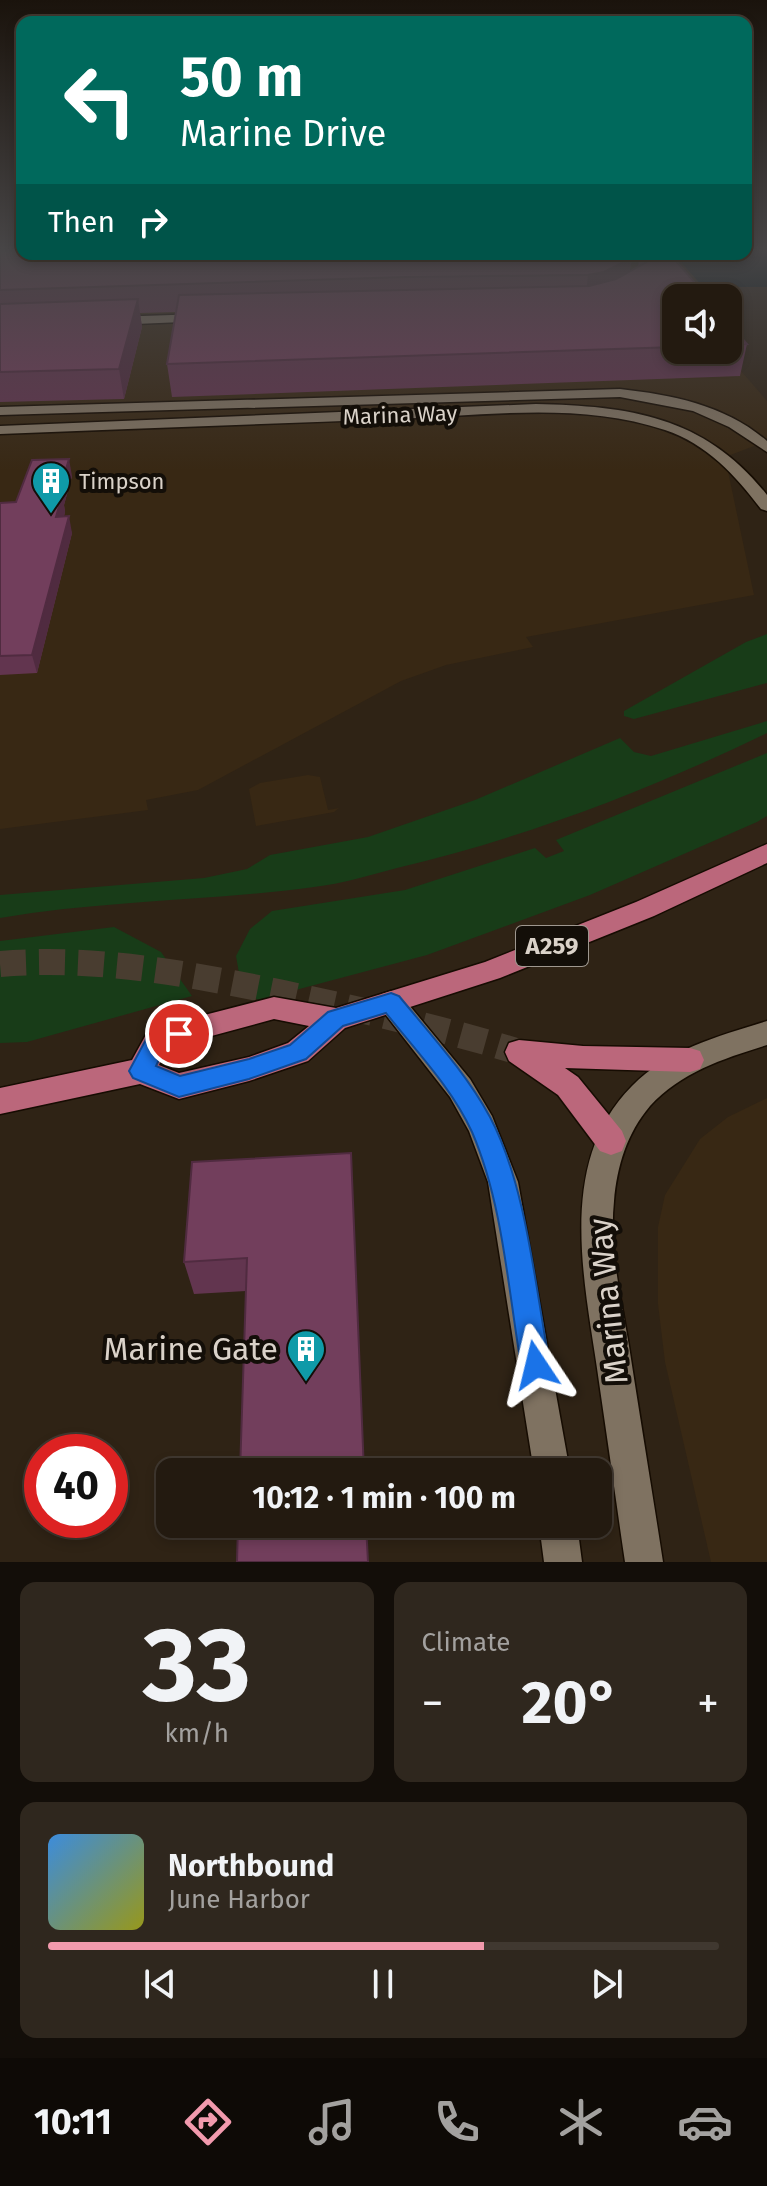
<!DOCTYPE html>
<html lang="en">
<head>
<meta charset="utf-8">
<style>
	body { margin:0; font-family:"Fira Sans",sans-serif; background:#2f271e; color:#f1f3f6; height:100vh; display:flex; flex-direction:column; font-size:30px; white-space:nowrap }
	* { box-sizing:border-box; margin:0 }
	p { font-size:26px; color:#a3a19f }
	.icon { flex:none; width:44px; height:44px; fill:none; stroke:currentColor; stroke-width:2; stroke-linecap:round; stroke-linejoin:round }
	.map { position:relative; height:1562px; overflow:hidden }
	.sheet { display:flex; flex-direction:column; gap:20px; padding:20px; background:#130e09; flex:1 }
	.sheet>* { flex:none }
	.top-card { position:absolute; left:16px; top:16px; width:736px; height:244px; border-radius:16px; box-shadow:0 4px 12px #0003,0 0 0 2px #403830; background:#00695c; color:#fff; overflow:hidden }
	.buttons { position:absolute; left:662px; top:284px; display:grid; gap:16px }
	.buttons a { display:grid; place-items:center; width:80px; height:80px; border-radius:16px; background:#231a10; box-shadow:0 4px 12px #0003,0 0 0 2px #403830; font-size:40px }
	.speed { position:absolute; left:24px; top:1434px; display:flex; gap:16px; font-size:40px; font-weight:700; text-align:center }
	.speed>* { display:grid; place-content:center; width:104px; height:104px; border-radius:50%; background:#231a10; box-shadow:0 4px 12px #0003,0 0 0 2px #403830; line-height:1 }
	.speed .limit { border:12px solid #d22; background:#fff; color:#111 }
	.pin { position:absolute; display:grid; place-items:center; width:68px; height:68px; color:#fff; margin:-34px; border:4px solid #fff; border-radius:50%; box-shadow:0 2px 8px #0007 }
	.me { position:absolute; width:88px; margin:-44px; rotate:350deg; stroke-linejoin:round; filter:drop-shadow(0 0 6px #0008) }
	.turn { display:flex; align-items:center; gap:28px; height:168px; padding:0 32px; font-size:36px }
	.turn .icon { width:104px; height:104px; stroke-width:2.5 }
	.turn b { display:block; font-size:56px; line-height:68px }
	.then { display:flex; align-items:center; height:76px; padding:0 32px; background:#0003; gap:16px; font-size:30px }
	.big { font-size:60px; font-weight:700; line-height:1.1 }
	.sheet .tile { flex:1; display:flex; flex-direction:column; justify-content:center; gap:12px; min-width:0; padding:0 28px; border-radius:16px; background:#2f271e }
	.sheet .dial { align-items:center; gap:0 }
	.dial b { font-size:104px; line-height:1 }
	.song { display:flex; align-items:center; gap:24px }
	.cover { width:96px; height:96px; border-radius:12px; background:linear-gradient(135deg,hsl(210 70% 55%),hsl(60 70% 35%)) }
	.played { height:8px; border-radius:4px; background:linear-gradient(90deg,#f29aad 65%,#403830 65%) }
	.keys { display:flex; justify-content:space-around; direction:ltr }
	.heat { display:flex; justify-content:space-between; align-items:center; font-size:44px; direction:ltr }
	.sheet .tiles { flex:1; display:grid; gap:20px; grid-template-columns:1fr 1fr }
	.tile:last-child { grid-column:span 2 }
	.trip { position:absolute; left:156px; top:1458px; width:456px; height:80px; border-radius:16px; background:#231a10; box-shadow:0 4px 12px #0003,0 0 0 2px #403830; font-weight:700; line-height:80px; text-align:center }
	.dock { display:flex; height:128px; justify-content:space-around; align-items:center; background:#0e0a06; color:#a3a19f }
	.dock .icon { width:56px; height:56px }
	.dock .active { color:#f29aad }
	.dock b { font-size:36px; color:#f1f3f6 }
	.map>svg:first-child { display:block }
	.built { fill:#382814 }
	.green { fill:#183c18 }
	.water { fill:#00161c }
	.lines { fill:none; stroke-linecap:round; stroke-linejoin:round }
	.primary-tunnel { stroke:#493d30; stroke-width:26; stroke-dasharray:26 13; stroke-linecap:butt }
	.minor-casing { stroke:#160c02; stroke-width:3 }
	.tertiary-casing { stroke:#160c02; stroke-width:3 }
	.primary-casing { stroke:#160c02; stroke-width:3 }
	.minor { fill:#7f7261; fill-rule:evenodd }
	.tertiary { fill:#7f7261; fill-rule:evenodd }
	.primary { fill:#bb677b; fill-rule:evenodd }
	.wall { fill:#62354f }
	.shaded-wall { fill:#502b40 }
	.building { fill:#723e5c; stroke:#502b40; stroke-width:2 }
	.route { fill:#1a73e8; stroke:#114b97; stroke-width:2 }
	.labels { text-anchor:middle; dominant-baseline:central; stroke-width:8; stroke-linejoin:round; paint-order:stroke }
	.far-street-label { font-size:22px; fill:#dad2c9; stroke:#130e08 }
	.far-poi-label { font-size:22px; fill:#dad2c9; stroke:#130e08; text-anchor:start }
	.shield { fill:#130e08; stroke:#9e978f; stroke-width:2 }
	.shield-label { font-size:24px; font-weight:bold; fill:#dad2c9 }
	.near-street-label { font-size:32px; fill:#dad2c9; stroke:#130e08 }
	.near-poi-label { font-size:32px; fill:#dad2c9; stroke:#130e08; text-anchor:end }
</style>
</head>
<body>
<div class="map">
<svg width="767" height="1562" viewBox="0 0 767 1562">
	<rect width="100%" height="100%" fill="#2f2315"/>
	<!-- built -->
	<path class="built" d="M0 251 22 254H645L676 298V350H723L767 401V441L725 457 754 595 526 637 533 647 446 665 401 681 198 790 146 800 148 810 0 829Z
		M308 775 320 777 328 810 339 808 334 812 256 826 249 789 260 783Z
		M767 1098V1562H711L665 1362 658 1304V1227L665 1195 700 1139 728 1117Z"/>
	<!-- green -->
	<path class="green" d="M767 634V683L634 719 624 716V711L746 642Z
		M767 721V733C650 790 524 838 397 868 370 875 342 884 314 887 210 901 104 900 0 918V895L204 878 247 869 270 855 368 837 475 800 620 738 634 752 651 756Z
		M767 753V816L757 822 590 895 427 955 258 1000 242 990 236 956 250 929 272 911 405 890 535 848 546 858 564 851 556 840Z
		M114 927 161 952 192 996 27 1042 0 1043V941Z"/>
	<!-- water -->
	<path class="water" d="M746 251H767V287H703L674 254H746Z"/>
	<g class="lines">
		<!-- primary-tunnel -->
		<path class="primary-tunnel" d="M0 964C97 956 189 974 283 993 362 1010 441 1028 519 1052"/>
		<!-- minor casing -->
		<g class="minor-casing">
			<path id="minor" d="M202 314 208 318 206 321 112 325 106 321 112 317Z"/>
		</g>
		<!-- tertiary casing -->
		<g class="tertiary-casing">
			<path id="tertiary" d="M620 389C673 395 725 405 767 441V452L729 427 693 411 620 397 0 415V407Z
				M536 404C631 406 706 417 767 495V511L761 509C735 475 707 444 665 430 578 401 483 416 394 419 263 424 131 429 0 434V426Z
				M391 991 400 994 470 1079 492 1116 518 1182 570 1472H534L488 1182 469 1131 450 1097 382 1010 378 1002 382 994Z
				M767 1021V1045C725 1058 681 1072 650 1106 627 1133 617 1166 614 1201 609 1249 621 1298 629 1346 640 1418 652 1490 663 1562H625C616 1502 608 1442 599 1382 586 1287 554 1164 632 1086 668 1049 719 1036 767 1021Z
				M539 1524H577L582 1562H544Z"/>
		</g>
		<!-- primary casing -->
		<g class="primary-casing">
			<path id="primary" d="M767 844V863L654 916 500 978 345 1028 308 1061 249 1081 179 1099 140 1084 0 1114V1088L132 1060 148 1031 158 1027 274 997 336 1008 485 962 636 902ZM274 1019 309 1026 288 1043 249 1057 179 1073 159 1065 167 1048Z
				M519 1040 583 1046 690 1048 700 1051 704 1060 700 1069 690 1072 565 1068 578 1077 622 1131 626 1141 622 1151 611 1155 600 1151 558 1095 509 1061 505 1052 509 1043Z"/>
		</g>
		<!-- minor -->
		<use href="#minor" class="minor"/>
		<!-- tertiary -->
		<use href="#tertiary" class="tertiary"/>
		<!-- primary -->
		<use href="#primary" class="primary"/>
	</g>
	<!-- wall -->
	<path class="wall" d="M0 251 630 271 638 267 640 254H670L676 298V350H728V322L747 344 740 376 172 397 167 364 176 312 140 313 142 327 124 399 0 402Z
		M72 476 64 505 65 512 64 516 72 533 37 673 0 675V503L16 502Z
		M351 1153 246 1291 194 1294 184 1262Z"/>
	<!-- shaded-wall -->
	<path class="shaded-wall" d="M632 258 628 284 585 302 588 275Z
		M138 299 142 327 124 399 119 369Z
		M69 459 72 476 64 505 65 512 60 534 56 517 58 496Z
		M69 516 72 533 37 673 32 655Z"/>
	<!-- building -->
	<path class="building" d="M0 251H22V254H629L632 258 604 272 588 275 406 277 0 290Z
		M650 254H670L708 298H676V347L167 364 179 295 589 286 616 279 650 260 651 255Z
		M138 299 119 369 0 372V304Z
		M728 322 747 344 728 345Z
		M69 459 58 496H62L56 517 69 516 32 655 0 656V503L16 502 32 460Z
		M351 1153 364 1472H240L247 1258 184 1262 192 1162Z
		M238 1524H366L368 1562H237Z"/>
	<!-- sky -->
	<linearGradient id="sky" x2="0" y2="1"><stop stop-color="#1a130c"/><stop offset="0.53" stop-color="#474546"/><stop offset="1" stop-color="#474546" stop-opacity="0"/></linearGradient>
	<rect width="767" height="470" fill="url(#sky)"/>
	<!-- route -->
	<path class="route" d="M391 993 399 996C431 1035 466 1073 490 1117 527 1187 535 1288 550 1365L546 1375 536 1380 525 1375 521 1365C508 1289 503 1204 472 1132 452 1088 416 1051 386 1013L343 1026 306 1059 249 1079 179 1097 133 1078 129 1071 150 1032C162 1028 175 1022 187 1027L190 1034 187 1040 165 1047 156 1066 180 1076 249 1059 290 1045 328 1012Z"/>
	<!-- icons -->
	<defs>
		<g id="building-pin" transform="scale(2)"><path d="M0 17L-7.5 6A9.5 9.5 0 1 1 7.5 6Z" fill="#0f9aa8" stroke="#130e08"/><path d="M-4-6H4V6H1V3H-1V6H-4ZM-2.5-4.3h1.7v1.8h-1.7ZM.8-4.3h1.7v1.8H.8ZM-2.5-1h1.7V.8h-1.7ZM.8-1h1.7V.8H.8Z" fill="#fff"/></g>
	</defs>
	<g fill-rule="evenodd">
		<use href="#building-pin" x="51" y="481"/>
		<use href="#building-pin" x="306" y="1349"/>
	</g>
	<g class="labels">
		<!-- far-street labels -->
		<g class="far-street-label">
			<text transform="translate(400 415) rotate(-2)">Marina Way</text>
		</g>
		<!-- far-poi labels -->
		<g class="far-poi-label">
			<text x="79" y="481">Timpson</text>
		</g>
		<!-- shield labels -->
		<rect class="shield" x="516" y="926" width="72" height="40" rx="6"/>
		<g class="shield-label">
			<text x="552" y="946">A259</text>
		</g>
		<!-- near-street labels -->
		<g class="near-street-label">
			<text transform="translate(608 1301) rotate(-96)">Marina Way</text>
		</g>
		<!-- near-poi labels -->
		<g class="near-poi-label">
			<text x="278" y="1349">Marine Gate</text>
		</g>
	</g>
</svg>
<div class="buttons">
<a><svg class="icon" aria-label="sound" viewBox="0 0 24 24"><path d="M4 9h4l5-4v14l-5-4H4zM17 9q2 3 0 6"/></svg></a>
</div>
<div class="speed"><div class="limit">40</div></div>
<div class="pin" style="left:179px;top:1034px;background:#d93025"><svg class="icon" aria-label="arrive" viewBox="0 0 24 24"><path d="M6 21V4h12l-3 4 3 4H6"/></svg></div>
<svg class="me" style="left:536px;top:1365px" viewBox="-20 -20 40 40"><path d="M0-17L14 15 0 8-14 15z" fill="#1a73e8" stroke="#fff" stroke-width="4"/></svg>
<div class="trip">10:12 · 1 min · 100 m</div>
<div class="top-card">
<div class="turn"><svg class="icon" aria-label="left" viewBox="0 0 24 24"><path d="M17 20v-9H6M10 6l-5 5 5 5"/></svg><div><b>50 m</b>Marine Drive</div></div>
<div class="then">Then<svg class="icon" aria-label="right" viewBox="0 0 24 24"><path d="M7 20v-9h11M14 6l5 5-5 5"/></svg></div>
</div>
</div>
<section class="sheet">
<div class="tiles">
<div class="tile dial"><b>33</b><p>km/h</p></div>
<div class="tile"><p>Climate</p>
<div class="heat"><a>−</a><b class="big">20°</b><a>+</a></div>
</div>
<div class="tile">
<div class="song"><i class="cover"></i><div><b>Northbound</b><p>June Harbor</p></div></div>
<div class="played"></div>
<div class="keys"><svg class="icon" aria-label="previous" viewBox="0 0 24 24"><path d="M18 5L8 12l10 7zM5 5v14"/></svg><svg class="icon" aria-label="pause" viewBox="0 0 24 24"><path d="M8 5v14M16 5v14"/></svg><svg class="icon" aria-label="next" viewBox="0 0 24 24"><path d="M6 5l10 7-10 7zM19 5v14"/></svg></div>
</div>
</div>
</section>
<nav class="dock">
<b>10:11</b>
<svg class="icon active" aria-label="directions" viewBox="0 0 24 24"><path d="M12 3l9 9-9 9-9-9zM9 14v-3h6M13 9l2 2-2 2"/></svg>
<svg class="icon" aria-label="music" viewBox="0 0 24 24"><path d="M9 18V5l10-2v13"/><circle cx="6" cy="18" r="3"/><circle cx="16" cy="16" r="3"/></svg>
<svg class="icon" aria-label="phone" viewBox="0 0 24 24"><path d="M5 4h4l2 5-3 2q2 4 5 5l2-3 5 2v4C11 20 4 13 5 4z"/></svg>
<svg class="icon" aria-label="climate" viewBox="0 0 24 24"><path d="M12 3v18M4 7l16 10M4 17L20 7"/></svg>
<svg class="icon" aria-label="car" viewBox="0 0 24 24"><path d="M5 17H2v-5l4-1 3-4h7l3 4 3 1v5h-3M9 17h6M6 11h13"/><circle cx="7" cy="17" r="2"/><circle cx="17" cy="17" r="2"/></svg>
</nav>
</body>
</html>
